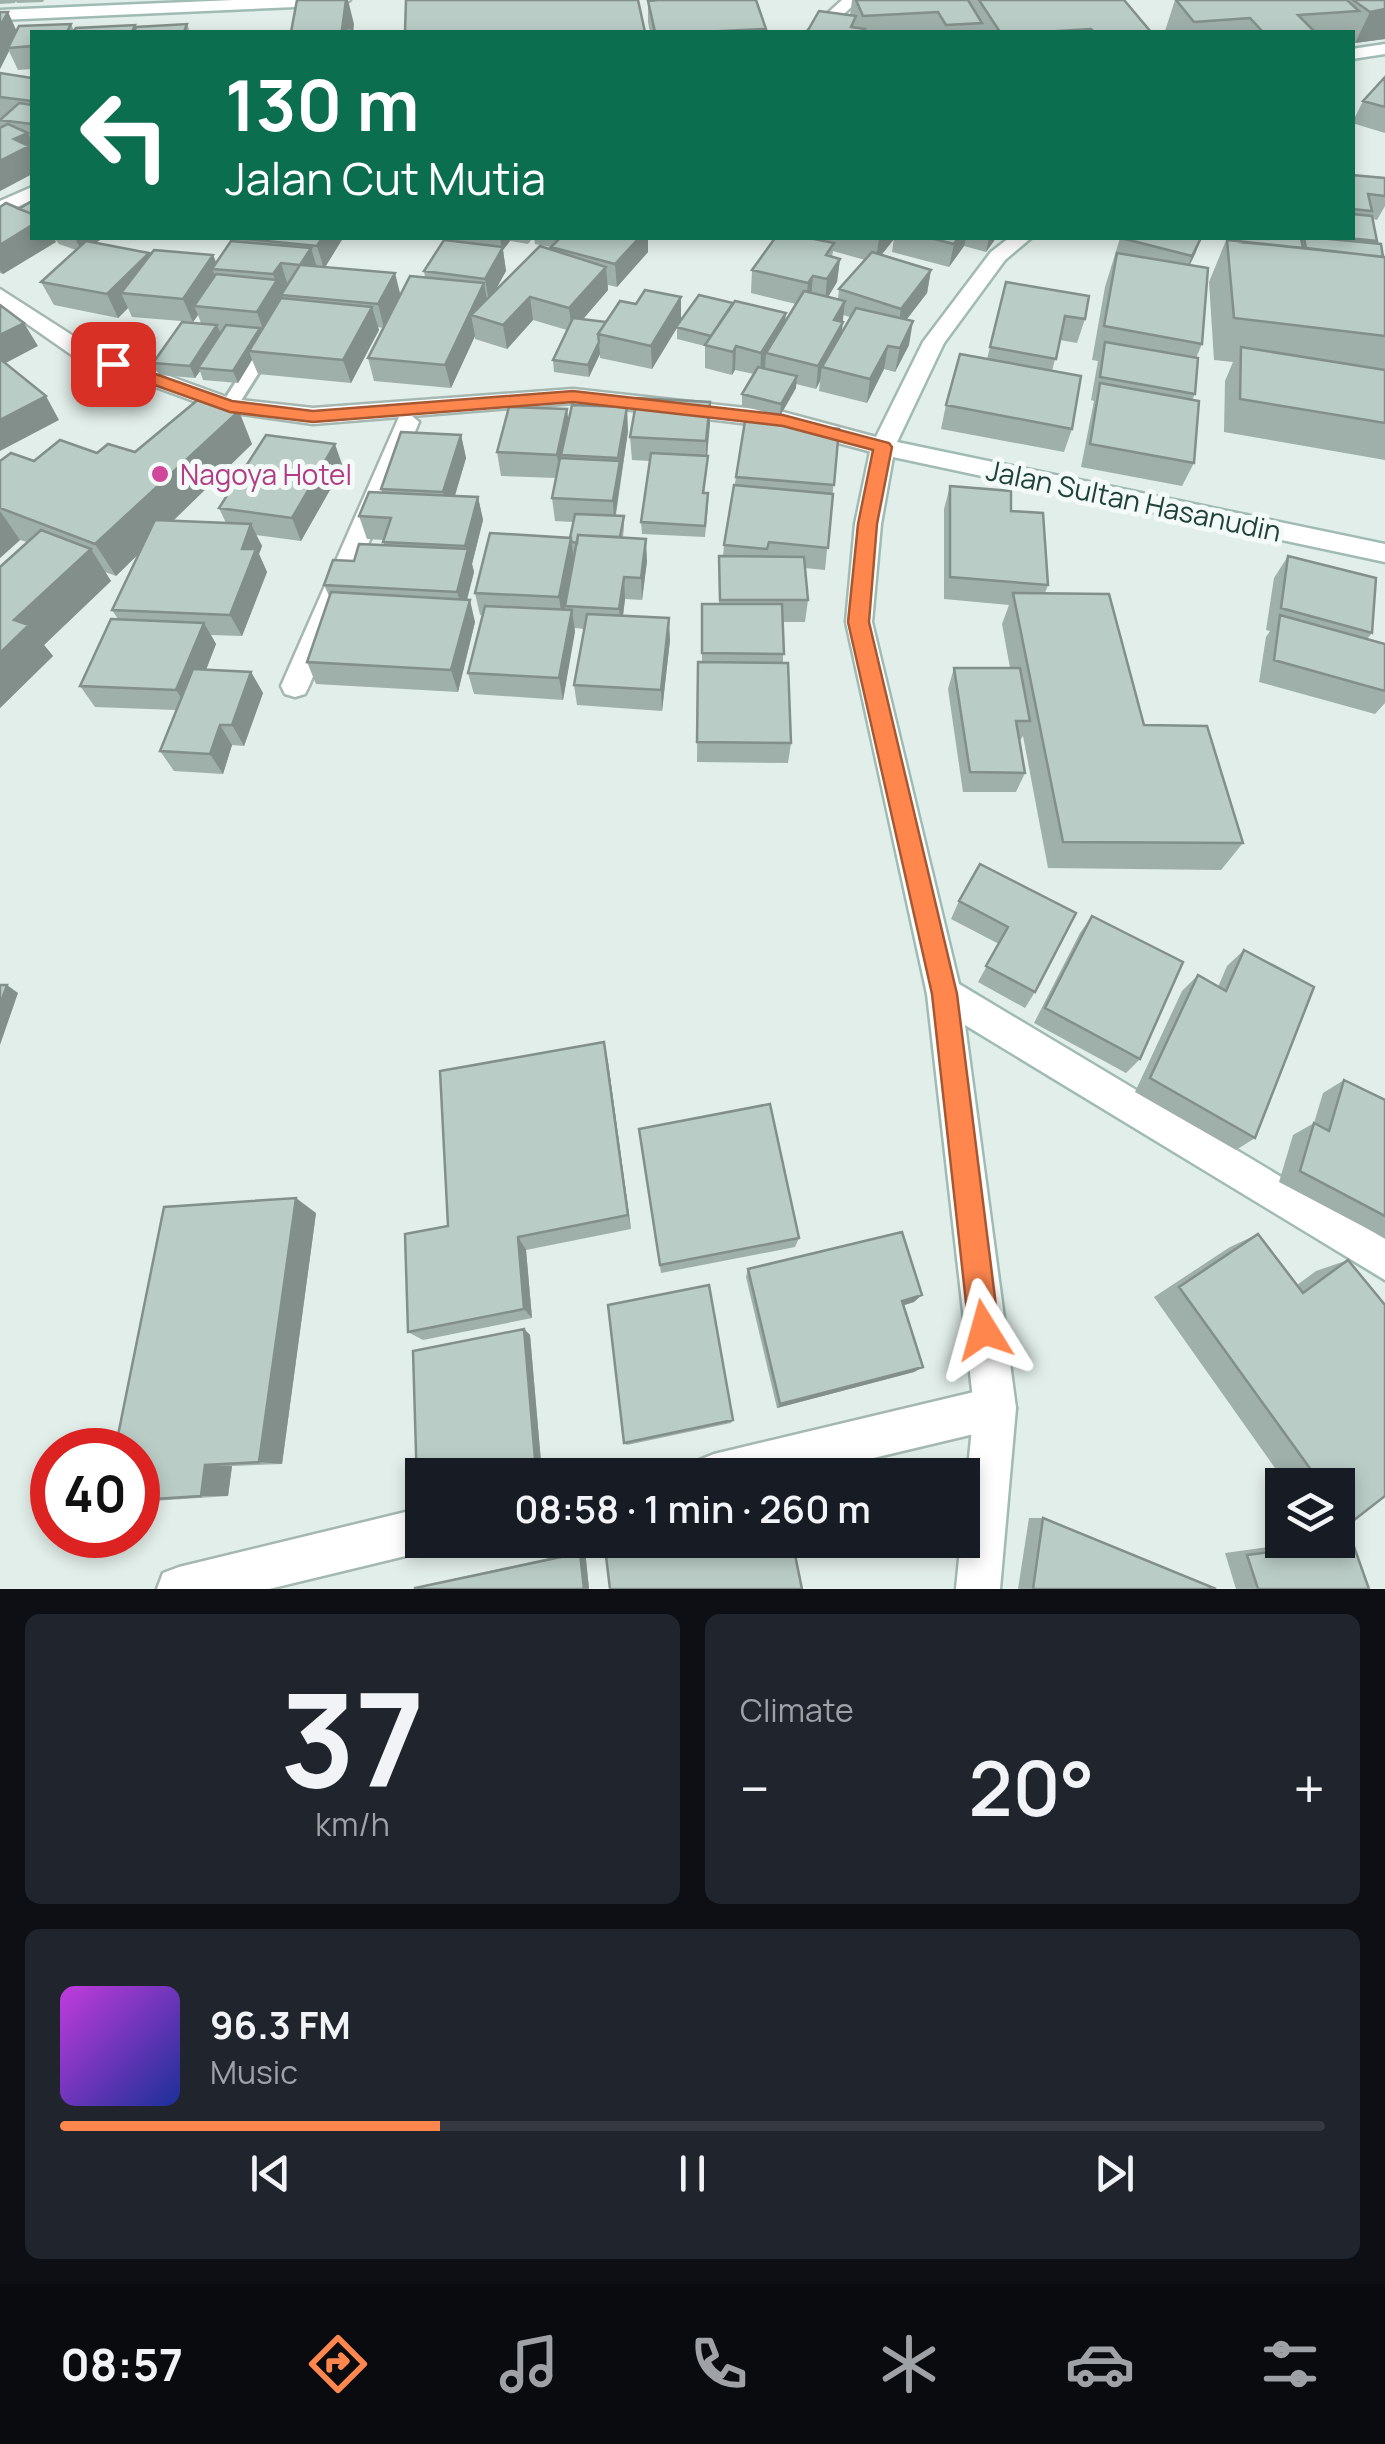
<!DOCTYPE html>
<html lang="en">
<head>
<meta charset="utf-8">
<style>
	body { margin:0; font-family:Manrope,sans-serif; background:#20242c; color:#f1f3f6; height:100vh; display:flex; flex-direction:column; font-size:38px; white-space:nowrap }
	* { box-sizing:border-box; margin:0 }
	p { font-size:32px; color:#9ea1a6 }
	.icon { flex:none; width:55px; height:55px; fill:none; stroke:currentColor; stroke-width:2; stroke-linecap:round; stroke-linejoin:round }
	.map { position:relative; height:1589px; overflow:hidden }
	.panel { display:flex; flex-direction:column; gap:25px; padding:25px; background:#0d0f14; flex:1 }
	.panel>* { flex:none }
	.hud { position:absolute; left:30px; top:30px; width:1325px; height:210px; border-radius:0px; box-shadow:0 5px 15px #0003; background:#0b6e4f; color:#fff; overflow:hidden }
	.buttons { position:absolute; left:1265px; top:1468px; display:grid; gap:20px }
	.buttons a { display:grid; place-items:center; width:90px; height:90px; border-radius:0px; background:#171b24; box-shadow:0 5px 15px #0003; font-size:50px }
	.speed { position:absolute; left:30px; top:1428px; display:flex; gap:20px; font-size:50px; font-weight:700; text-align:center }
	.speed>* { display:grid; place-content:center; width:130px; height:130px; border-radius:50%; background:#171b24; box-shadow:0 5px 15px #0003; line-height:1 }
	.speed .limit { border:15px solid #d22; background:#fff; color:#111 }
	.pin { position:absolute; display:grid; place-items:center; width:85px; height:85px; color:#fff; margin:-42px; border-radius:20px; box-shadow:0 5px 15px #0006 }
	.me { position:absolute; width:110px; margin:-55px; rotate:352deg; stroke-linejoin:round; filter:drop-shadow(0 0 8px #0008) }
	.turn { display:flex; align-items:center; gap:35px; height:210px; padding:0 30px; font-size:45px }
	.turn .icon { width:130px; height:130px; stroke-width:2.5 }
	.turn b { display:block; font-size:70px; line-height:85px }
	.big { font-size:75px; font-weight:600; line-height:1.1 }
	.panel .card { flex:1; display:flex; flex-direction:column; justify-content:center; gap:15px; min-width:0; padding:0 35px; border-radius:15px; background:#20242c }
	.panel .dial { align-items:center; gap:0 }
	.dial b { font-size:130px; line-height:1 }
	.song { display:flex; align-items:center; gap:30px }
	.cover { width:120px; height:120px; border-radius:15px; background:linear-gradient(135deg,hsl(290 70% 55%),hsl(230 70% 35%)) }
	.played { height:10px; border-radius:5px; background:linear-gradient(90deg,#ff874e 30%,#363941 30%) }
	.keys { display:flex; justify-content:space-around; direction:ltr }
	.heat { display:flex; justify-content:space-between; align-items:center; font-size:55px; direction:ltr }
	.panel .tiles { flex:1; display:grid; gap:25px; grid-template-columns:1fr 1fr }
	.card:last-child { grid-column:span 2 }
	.trip { position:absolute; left:405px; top:1458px; width:575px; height:100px; border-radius:0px; background:#171b24; box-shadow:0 5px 15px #0003; font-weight:600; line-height:100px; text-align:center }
	.tabs { display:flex; height:160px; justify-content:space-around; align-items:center; background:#090b0e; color:#9ea1a6 }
	.tabs .icon { width:70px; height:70px }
	.tabs .current { color:#ff874e }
	.tabs b { font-size:45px; color:#f1f3f6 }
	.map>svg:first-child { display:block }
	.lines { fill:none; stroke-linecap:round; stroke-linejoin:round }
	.lane-casing { stroke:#a4b7b1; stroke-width:6 }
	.street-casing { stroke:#a4b7b1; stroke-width:5 }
	.secondary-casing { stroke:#9fbbb3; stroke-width:5 }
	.lane { fill:#fff; fill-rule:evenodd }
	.street { fill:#fff; fill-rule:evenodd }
	.secondary { fill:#fff; fill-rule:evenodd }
	.wall { fill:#9fafa9; fill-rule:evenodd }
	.shaded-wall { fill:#828f8a }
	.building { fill:#b9ccc5; stroke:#828f8a; stroke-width:2.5 }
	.route { fill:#ff874e; stroke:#a65833; stroke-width:2.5 }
	.hotel-dot { fill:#d1479c; stroke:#f3faf7; stroke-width:4 }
	.labels { text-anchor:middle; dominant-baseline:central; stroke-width:10; stroke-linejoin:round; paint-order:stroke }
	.hotel-label { font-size:28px; fill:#b23c85; stroke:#f3faf7; text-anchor:start }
	.street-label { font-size:28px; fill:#1f413a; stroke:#f3faf7 }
</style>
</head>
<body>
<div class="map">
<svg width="1385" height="1589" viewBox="0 0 1385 1589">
	<rect width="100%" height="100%" fill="#e2eee9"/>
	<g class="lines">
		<!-- lane casing -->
		<g class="lane-casing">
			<path id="lane" d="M270 337 278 342 235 410H223V402L264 338Z"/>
		</g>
		<!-- street casing -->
		<g class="street-casing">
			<path id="street" d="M842 0H859L824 32H807Z
				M32 187V200L0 215V201Z
				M0 289 92 348 232 399 313 408 573 389 783 412 891 441 895 447 883 455 783 428 573 403 412 416 419 422 309 686 305 694 295 697 285 694 281 686 399 417 313 424 221 411 76 358 0 305Z
				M995 1387 1010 1393 1016 1408 1010 1423 995 1429 802 1475H693L699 1460 714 1454Z
				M422 1508V1540H439L437 1545 422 1552 269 1589H157L163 1573 179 1567Z"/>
		</g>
		<!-- secondary casing -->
		<g class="secondary-casing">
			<path id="secondary" d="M234 0H350L342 5 0 20V10Z
				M1385 44V54L1352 59V49Z
				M1009 238H1031L1005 260 944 343 897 442 1385 544V562L893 457 881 524 872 622 959 984 1385 1239V1280L965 1025 1016 1408 1000 1589H956L974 1408 927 994 846 622 855 524 871 447 923 342 991 252Z"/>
		</g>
		<!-- lane -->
		<use href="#lane" class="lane"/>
		<!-- street -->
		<use href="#street" class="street"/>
		<!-- secondary -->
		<use href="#secondary" class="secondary"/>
	</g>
	<!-- wall -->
	<path class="wall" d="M0 0H44L43 2 17 3 16 1 15 3 0 4Z
		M852 0H1024L1151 32H807L850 16Z
		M1175 0H1385V39L1355 43 1352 41V32H1167L1165 31Z
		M648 1 766 29 765 32H650L648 22Z
		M0 12H8L16 31 19 26 71 24 74 31 76 28 135 25 136 28 187 24 190 32H32V69L18 70 9 51 0 69Z
		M0 73 32 78V174L0 191Z
		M1385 77V133L1352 123 1363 101Z
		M1352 175 1385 178V206L1377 220 1373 219 1377 241 1376 244 1385 257V460L1224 432 1225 381 1233 362 1214 360 1209 282 1227 238H1352Z
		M0 207 19 209 32 238H103L95 243 149 253 150 255H213L216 263 236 241 235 238H343L325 267 400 295 425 277 424 271 456 241 455 238H533L528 244 510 241 503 250 506 271 494 292 551 250V247L535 244 534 238H648V252L617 287 608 285V290L583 319 606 322 636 304 681 297V321H786L796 304 751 293 752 270 775 238H996L986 252 964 246 949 267 892 252 894 238 882 254 931 270 927 293 906 320 909 345 895 372 884 369 867 403 819 391 820 381 816 389 796 384V388L780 416 742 406V394L754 374 735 370 732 375 705 368V346L677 339V328L652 369 600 358V354L589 377 554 372 553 360 567 330 533 320 507 349 475 339V336L451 388 374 381 368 358 383 328 378 327 379 330 351 383 258 374 252 360 238 383 203 380 200 371 195 378 159 375 153 363 201 323 198 315 193 322 132 317 128 308 118 318 54 305 41 282 76 250 59 244 54 238 56 242 3 274 0 273ZM833 251 865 260 839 289 838 299 828 297 837 282 840 259 832 257ZM843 315 850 317 842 332 843 322Z
		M1120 238 1196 252 1190 265 1202 344 1196 358 1195 394 1192 400 1194 463 1182 486 1081 467 1094 401 1091 400 1098 361 1092 360 1105 287Z
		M1006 282 1085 319 1077 343 1060 340 1052 371 1072 429 1064 452 941 429 946 405 987 359Z
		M710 402 707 468 704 493 708 505 705 537 642 534 641 522 650 461 632 460 630 437Z
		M569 421 628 431 616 515 624 516V527L623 538 647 561 642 600 625 599 623 616 670 640 662 711 577 705 574 685 584 629 575 628 563 700 474 694 468 673 483 615H480L475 593 570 538 573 522 555 521 552 498 556 478 501 476 497 452Z
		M839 429 825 570 805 568 808 600 805 622H783V663L791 743 788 763 697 762 698 662H702V604H719V556H723L724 545 736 477Z
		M461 435 466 458 455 496 478 497 483 520 472 564 474 572 467 600 475 622 458 692 316 684 307 662 330 598 324 585 354 561 384 545V540L367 539 359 516 382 492 381 489Z
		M252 444 173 521 226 523 219 508 343 467 301 541 256 535 262 546 259 554 267 572 242 636 211 635 216 644 206 670 251 672 263 693 244 746 232 745 223 774 174 771 160 751 176 710 95 707 80 686 118 619 112 610 139 553 116 576 105 572 111 581 44 645 53 656 0 708 27 542 20 540 0 558V461H34L97 453 135 452Z
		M950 486 1011 511 1048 585 1045 593 1144 725 1243 843 1221 870 1048 868 1023 736 1019 742 1025 773 1016 792H963L948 689 954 668H1010L1002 624 1009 605 944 599V509Z
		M1288 556 1372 633 1367 639 1385 644V703L1375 714 1259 682 1266 637 1270 631 1266 630 1274 578Z
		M980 864 1035 992 1025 1008 978 982 999 944 951 919 959 901Z
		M1092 916 1140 1059 1126 1073 1034 1023 1080 933Z
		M1244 950 1255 1138 1236 1150 1135 1092 1182 991 1198 975 1218 987 1227 966Z
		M608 1062 631 1229 526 1250 532 1318 423 1340 408 1332 448 1226Z
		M1344 1080 1385 1100V1238L1279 1182 1293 1135 1314 1123 1323 1093Z
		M639 1129 799 1238 795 1247 661 1273Z
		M316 1213 282 1464 232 1466 228 1496 138 1502V1450Z
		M1258 1234 1297 1285 1316 1271 1348 1260 1349 1524 1338 1523V1485H1287L1154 1297 1230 1247Z
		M748 1269 914 1302 904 1305 923 1367 914 1372 777 1408 746 1277Z
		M524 1329 530 1335 541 1462 480 1475H422V1486H417L413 1351Z
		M733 1420 731 1423 627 1445 624 1443Z
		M1029 1518H1043L1216 1589H1018Z
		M1320 1540 1352 1541 1369 1589H1236L1225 1553Z
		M585 1550 589 1589 415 1588 426 1585Z"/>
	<!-- shaded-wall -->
	<path class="shaded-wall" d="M346 0H348L354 24 353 32H343L342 29Z
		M1385 9V39L1355 43 1370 12Z
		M8 12 18 34 8 48 9 51 0 69V26Z
		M28 133 32 142V174L0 191V161L14 139Z
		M32 225V238H54L56 242 3 274 0 270V245Z
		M75 238H103L82 252Z
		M322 238H343L324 269 317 246Z
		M500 238H509L510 241 503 250 506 271 489 302 485 279 502 249Z
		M639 238H648V252L617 287 615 264Z
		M880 238H895L875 263 879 239Z
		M958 238H966L964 246 949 267 954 244Z
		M989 238H996L986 252Z
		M1201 238 1196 252 1182 280 1192 256Z
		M311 248 318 271 300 265Z
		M149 253 159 276 121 293 128 308 118 318 107 294Z
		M213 255 219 269H212L219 284 194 306 198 315 193 322 183 299Z
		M840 259 837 282 825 302 827 279Z
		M281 263 288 286 282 297 284 304 265 335 257 312 276 282 273 274Z
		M606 267 608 290 572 332 569 308Z
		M931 270 927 293 897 332 901 309Z
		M395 273 401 297 384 328 378 304Z
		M813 276 811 299 805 307 808 283Z
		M484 283 488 306 471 315 475 336 451 388 445 365Z
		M530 297 533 320 507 349 503 325Z
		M681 297V321L652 369 651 346Z
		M845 301 840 346 822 367 820 381 816 389 818 366 834 320Z
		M372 307 379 330 351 383 343 360Z
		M786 313 784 336 766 353 765 368 760 376 761 353Z
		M913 321 909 345 895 372 900 348Z
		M24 323 38 346 0 366V335Z
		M217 325 222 337 198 368 200 371 195 378 190 366Z
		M260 328 264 340 249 351 252 360 238 383 233 371Z
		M599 342 600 354 589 377 588 365Z
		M736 346 735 370 732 375 733 352Z
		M888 346 884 369 867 403 870 379Z
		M797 376 796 388 780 416 781 404Z
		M46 396 59 420 0 451V420Z
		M710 402V425L706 464V441Z
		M627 407 628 431 614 524 613 501Z
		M567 409 570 433 561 455 563 467 560 478 557 455Z
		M239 411 252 444 116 576 95 544Z
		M461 435 466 458 449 515 443 492Z
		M335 444 343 467 301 541 292 518Z
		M478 497 483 520 472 564 474 572 463 614 457 592 467 554 465 546Z
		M0 511 20 540 0 558Z
		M251 524 262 546 259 554 267 572 242 636 230 615 242 549Z
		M571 538 574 560 562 619 559 597Z
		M646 539 647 561 642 600 641 578Z
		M91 549 111 581 44 645 53 656 0 708V653L14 620Z
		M624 577 625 599 621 631 619 609Z
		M470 600 475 622 458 692 451 670Z
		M572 610 575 632 563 700 559 678Z
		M669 618 670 640 662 711 661 690Z
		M204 623 216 644 190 711 176 690Z
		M251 672 263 693 244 746 232 725Z
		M220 725 232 745 223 774 210 754Z
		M7 985 18 993 0 1045V1005Z
		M604 1042 608 1062 631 1229 628 1215Z
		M296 1198 316 1213 282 1464 259 1462Z
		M518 1237 526 1250 532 1318 524 1309Z
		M922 1295 914 1302 895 1308 902 1301Z
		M524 1329 530 1335 541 1462 535 1460Z
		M923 1367 914 1372 777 1408 780 1404Z
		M205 1465 232 1466 228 1496H201Z
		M585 1550 589 1589H584L580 1553Z"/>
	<!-- building -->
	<path class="building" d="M297 0H346L342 29 352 28V32H291Z
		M406 0H638L645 32H405Z
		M658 0H756L766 29 702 32H655L648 1Z
		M856 0H968L982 23 946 25 938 12 863 16Z
		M979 0H1124L1151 32H1094L1091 29 1042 32H1000Z
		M1176 0H1347L1359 11 1298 15 1314 31 1263 32 1250 18 1194 22Z
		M1353 0H1385V9L1370 12Z
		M819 11 856 16 851 27 865 29 864 32H807Z
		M0 12H8L0 26Z
		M71 24 67 32H32V46L8 48 19 26Z
		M187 24 184 32H134L136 27Z
		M135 25 132 32H73L76 28Z
		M0 73 32 78V101L0 97Z
		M1385 77V107L1363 101Z
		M19 103 32 105V124L0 120Z
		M8 124 28 133 14 139 29 146 0 161V128Z
		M1352 175 1385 178V196L1368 194 1372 211 1352 209Z
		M32 201V214L19 209Z
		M6 203 32 214V225L0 245V207Z
		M1352 214 1372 216 1377 241 1348 238H1352Z
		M235 238H322L317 246Z
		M560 238H639L615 264 551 247Z
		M775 238H809L834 243 826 255 840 259 827 279 813 276 808 283 752 270Z
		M930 238H958L954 244Z
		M1121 238H1201L1192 256Z
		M1240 238H1301L1303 248 1240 242Z
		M1304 238H1320L1381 244 1383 257 1306 248Z
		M444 240 503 247 485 279 424 271Z
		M1227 240 1385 257V336L1234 318Z
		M86 241 149 253 107 294 41 282Z
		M231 241 311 248 300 265 395 273 378 304 281 295 300 265 281 263 273 274 212 269Z
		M540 246 606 267 569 308 530 297 503 325 471 315Z
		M154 250 213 255 183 299 121 293Z
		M872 252 931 270 901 309 839 289Z
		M1117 253 1208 268 1202 344 1104 326Z
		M216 274 277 280 257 312 194 306Z
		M410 276 484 283 445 365 368 358Z
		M1006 282 1089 296 1085 319 1065 316 1056 359 990 347Z
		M645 290 681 297 651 346 598 334 620 301 636 304Z
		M804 291 845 301 834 320 843 322 818 366 766 353Z
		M699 295 733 303 711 336 676 327Z
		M281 298 372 307 343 360 249 351Z
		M735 301 786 313 761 353 736 346 733 352 705 345Z
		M0 305 24 323 0 335Z
		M856 308 913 321 900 348 888 346 870 379 822 367Z
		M573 318 606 322 598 334 599 342 588 365 553 360Z
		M182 322 217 325 190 366 153 363Z
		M226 325 260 328 233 371 198 368Z
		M1105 342 1198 358 1195 394 1100 377Z
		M1241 347 1385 370V423L1240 399Z
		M960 354 1081 376 1072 429 946 405Z
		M0 359 46 396 0 420Z
		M758 367 797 376 781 404 742 394Z
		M1100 383 1199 401 1194 463 1090 444Z
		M200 398 239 411 95 544 0 508V461L11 453 34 461 60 440 97 453 108 444 135 452Z
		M637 398 710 402 706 441 630 437Z
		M572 405 627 407 618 458 561 455Z
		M509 407 567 409 557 455 497 452Z
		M745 421 839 429 834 485 736 477Z
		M401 432 461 435 443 492 381 489Z
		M266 435 335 444 292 518 219 508Z
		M651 453 708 456 703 493H708L705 526 641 522Z
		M560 458 620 461 613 501 552 498Z
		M734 485 833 494 828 548 769 542 767 549 724 545Z
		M950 486 1011 491V511L1043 513 1048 585 950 577Z
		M369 492 478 497 465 546 383 542 391 518 359 516Z
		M575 514 624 516 620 537 578 535 577 543 572 542 570 538Z
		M155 520 251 524 242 549H256L230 615 112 610Z
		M41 530 91 549 14 620 29 625 0 653V567Z
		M490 533 571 538 559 597 475 593Z
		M578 535 646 539 641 578 624 577 619 609 565 606Z
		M359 544 468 549 457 592 324 585 333 560 354 561Z
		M719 556 804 557 808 600H720Z
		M1288 556 1376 578 1372 633 1281 608Z
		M331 592 470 600 451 670 307 662Z
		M1013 593 1109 594 1144 725 1207 726 1243 843 1063 842Z
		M702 604H782L784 654 702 653Z
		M485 606 572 610 559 678 468 673Z
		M587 614 669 618 661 690 574 685Z
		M1280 615 1385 644V691L1274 660Z
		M111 619 204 623 176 690 80 686Z
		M698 662 788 663 791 743 697 742Z
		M954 668H1020L1030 721H1016L1025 773 970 772Z
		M193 669 251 672 232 725H220L210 754 160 751Z
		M980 864 1076 913 1035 992 986 966 1008 927 959 901Z
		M1092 916 1183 962 1140 1059 1045 1008Z
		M1244 950 1314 987 1255 1138 1150 1078 1198 975 1226 991Z
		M0 985H7L0 1005Z
		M604 1042 628 1215 518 1237 524 1309 408 1332 405 1234 448 1226 440 1071Z
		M1344 1080 1385 1100V1216L1300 1171 1314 1123 1329 1131Z
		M770 1104 799 1238 660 1265 639 1129Z
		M296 1198 259 1462 205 1465 201 1496 138 1500V1450H115L164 1207Z
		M902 1232 922 1295 902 1301 923 1367 780 1404 748 1269Z
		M1258 1234 1303 1293 1348 1260 1385 1305V1496L1349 1524 1338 1507V1485H1322L1179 1287Z
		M709 1285 733 1420 624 1443 608 1305Z
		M524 1329 535 1460 467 1475H422V1485L417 1486 413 1351Z
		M1043 1518 1216 1589H1033Z
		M604 1540H792L802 1589H610Z
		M1352 1541 1369 1589H1258L1247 1555Z
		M580 1553 584 1589H415V1588Z"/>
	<!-- route -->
	<path class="route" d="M113 359 232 401 313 411 573 391 783 415 889 443 892 447 877 524 869 622 957 994 999 1330 995 1341 984 1345 973 1341 969 1330 932 994 848 622 858 524 873 450 783 426 573 402 313 422 230 412 107 368V361Z"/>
	<!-- markers -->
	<circle class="hotel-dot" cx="160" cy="474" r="10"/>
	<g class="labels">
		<!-- hotel labels -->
		<g class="hotel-label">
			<text x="180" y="474">Nagoya Hotel</text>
		</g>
		<!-- street labels -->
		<g class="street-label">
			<text transform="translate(1134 500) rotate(12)">Jalan Sultan Hasanudin</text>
		</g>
	</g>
</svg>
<div class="buttons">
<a><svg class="icon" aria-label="layers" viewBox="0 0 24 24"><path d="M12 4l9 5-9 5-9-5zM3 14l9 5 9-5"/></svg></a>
</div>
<div class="speed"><div class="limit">40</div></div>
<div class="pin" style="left:113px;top:364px;background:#d93025"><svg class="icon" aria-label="arrive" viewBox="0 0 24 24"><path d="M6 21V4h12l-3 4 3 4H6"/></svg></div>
<svg class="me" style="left:984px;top:1330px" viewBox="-20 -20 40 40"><path d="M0-17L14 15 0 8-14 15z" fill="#ff874e" stroke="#fff" stroke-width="4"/></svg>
<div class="trip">08:58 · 1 min · 260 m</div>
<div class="hud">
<div class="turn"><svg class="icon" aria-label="left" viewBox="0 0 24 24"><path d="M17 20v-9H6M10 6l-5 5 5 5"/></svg><div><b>130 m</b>Jalan Cut Mutia</div></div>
</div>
</div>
<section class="panel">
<div class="tiles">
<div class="card dial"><b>37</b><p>km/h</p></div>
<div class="card"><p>Climate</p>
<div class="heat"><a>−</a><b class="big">20°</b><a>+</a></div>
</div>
<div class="card">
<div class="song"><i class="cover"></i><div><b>96.3 FM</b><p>Music</p></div></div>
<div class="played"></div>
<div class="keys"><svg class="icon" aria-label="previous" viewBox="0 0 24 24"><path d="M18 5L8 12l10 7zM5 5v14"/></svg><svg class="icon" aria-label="pause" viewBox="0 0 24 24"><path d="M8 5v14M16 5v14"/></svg><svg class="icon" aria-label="next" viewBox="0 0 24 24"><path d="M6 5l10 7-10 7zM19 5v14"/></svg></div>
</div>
</div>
</section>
<nav class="tabs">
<b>08:57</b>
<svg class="icon current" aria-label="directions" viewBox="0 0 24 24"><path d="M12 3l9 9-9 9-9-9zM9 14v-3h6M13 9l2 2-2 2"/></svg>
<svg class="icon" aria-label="music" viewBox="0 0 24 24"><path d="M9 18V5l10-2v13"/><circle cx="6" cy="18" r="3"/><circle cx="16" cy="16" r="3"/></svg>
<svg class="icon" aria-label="phone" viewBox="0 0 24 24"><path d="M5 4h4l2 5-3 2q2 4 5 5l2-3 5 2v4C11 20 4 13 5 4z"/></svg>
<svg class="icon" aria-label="climate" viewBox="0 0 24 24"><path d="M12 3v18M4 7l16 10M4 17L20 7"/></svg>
<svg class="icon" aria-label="car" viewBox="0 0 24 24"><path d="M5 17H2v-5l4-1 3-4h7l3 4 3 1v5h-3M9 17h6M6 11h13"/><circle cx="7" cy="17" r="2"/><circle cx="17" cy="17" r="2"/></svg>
<svg class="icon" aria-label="filters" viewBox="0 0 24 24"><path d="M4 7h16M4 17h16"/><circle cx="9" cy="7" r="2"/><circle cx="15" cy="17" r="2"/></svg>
</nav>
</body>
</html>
